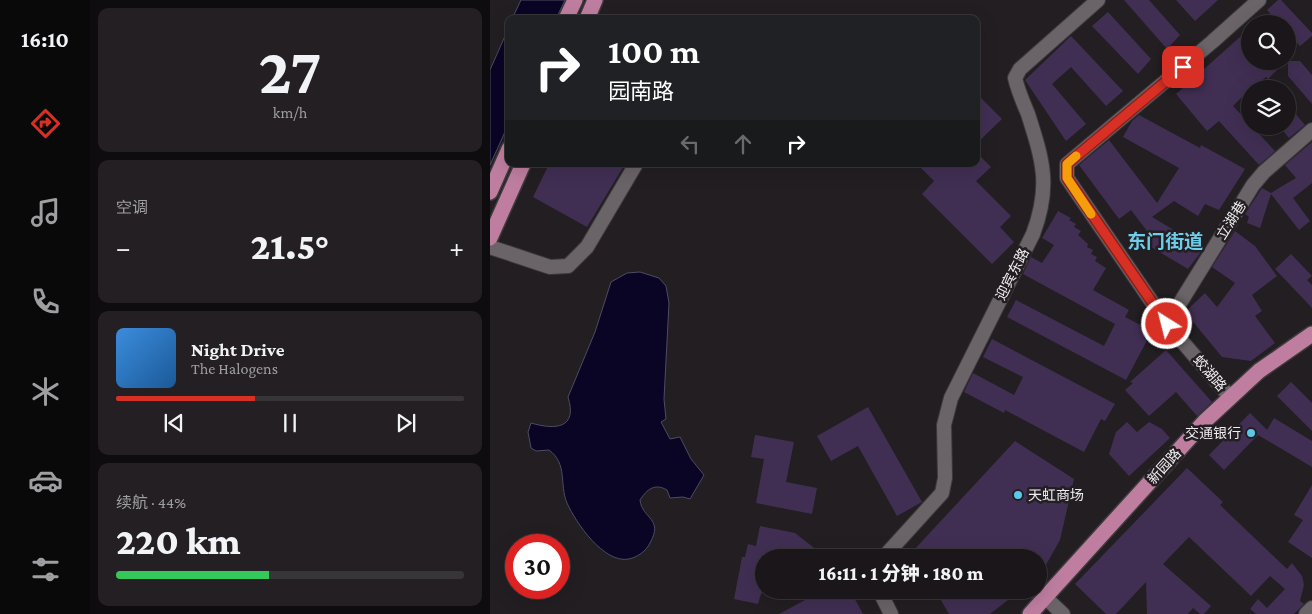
<!DOCTYPE html>
<html lang="zh">
<head>
<meta charset="utf-8">
<style>
	body { margin:0; font-family:"Crimson Pro","Noto Sans SC",serif; background:#231f23; color:#f1f3f6; height:100vh; display:flex; flex-direction:column; font-size:19px; white-space:nowrap }
	* { box-sizing:border-box; margin:0 }
	p { font-size:16px; color:#9f9fa2 }
	.icon { flex:none; width:28px; height:28px; fill:none; stroke:currentColor; stroke-width:2; stroke-linecap:round; stroke-linejoin:round }
	.map { position:relative; flex:1; overflow:hidden }
	.sheet { display:flex; flex-direction:column; gap:8px; padding:8px; background:#0e0c0e; width:400px }
	.sheet>* { flex:none }
	.guide { position:absolute; left:15px; top:15px; width:475px; height:152px; border-radius:10px; box-shadow:0 5px 20px #0002,0 0 0 1px #383539; background:#202124; color:#fff; overflow:hidden }
	.tools { position:absolute; left:751px; top:15px; display:grid; gap:10px }
	.tools a { display:grid; place-items:center; width:55px; height:55px; border-radius:50%; background:#1a161a; box-shadow:0 5px 20px #0002,0 0 0 1px #383539; font-size:25px }
	.speed { position:absolute; left:15px; top:534px; display:flex; gap:10px; font-size:25px; font-weight:700; text-align:center }
	.speed>* { display:grid; place-content:center; width:65px; height:65px; border-radius:50%; background:#1a161a; box-shadow:0 5px 20px #0002,0 0 0 1px #383539; line-height:1 }
	.speed .limit { border:8px solid #d22; background:#fff; color:#111 }
	.pin { position:absolute; display:grid; place-items:center; width:42px; height:42px; color:#fff; margin:-21px; border-radius:10px; box-shadow:0 2px 8px #0006 }
	.me { position:absolute; width:55px; margin:-28px; rotate:324deg; stroke-linejoin:round; filter:drop-shadow(0 0 4px #0008) }
	.turn { display:flex; align-items:center; gap:18px; height:105px; padding:0 20px; font-size:22px }
	.turn .icon { width:65px; height:65px; stroke-width:2.5 }
	.turn b { display:block; font-size:35px; line-height:42px }
	.lanes { display:flex; align-items:center; height:48px; padding:0 20px; background:#0003; justify-content:center; gap:25px; direction:ltr }
	.lanes .off { opacity:.35 }
	.big { font-size:38px; font-weight:800; line-height:1.1 }
	.sheet .tile { flex:1; display:flex; flex-direction:column; justify-content:center; gap:8px; min-width:0; padding:0 18px; border-radius:10px; background:#231f23 }
	.sheet .dial { align-items:center; gap:0 }
	.dial b { font-size:65px; line-height:1 }
	.song { display:flex; align-items:center; gap:15px }
	.cover { width:60px; height:60px; border-radius:8px; background:linear-gradient(135deg,hsl(210 70% 55%),hsl(210 70% 35%)) }
	.played { height:5px; border-radius:2px; background:linear-gradient(90deg,#d93025 40%,#383539 40%) }
	.keys { display:flex; justify-content:space-around; direction:ltr }
	.heat { display:flex; justify-content:space-between; align-items:center; font-size:28px; direction:ltr }
	.charge { height:8px; border-radius:4px; background:linear-gradient(90deg,#34c759 44%,#383539 0) }
	.trip { position:absolute; left:265px; top:549px; width:292px; height:50px; border-radius:25px; background:#1a161a; box-shadow:0 5px 20px #0002,0 0 0 1px #383539; font-weight:800; line-height:50px; text-align:center }
	main { display:flex; flex:1; min-height:0 }
	.tab-bar { display:flex; flex-direction:column; width:90px; justify-content:space-around; align-items:center; background:#0a090a; color:#9f9fa2 }
	.tab-bar .icon { width:35px; height:35px }
	.tab-bar .selected { color:#d93025 }
	.tab-bar b { font-size:22px; color:#f1f3f6 }
	.map>svg:first-child { display:block }
	.water { fill:#0a0525; stroke:#4f4b62 }
	.building { fill:#412f53 }
	.lines { fill:none; stroke-linecap:round; stroke-linejoin:round }
	.minor-casing { stroke:#3e3a3e; stroke-width:16 }
	.major-casing { stroke:#3e3a3e; stroke-width:18 }
	.minor { stroke:#6a6469; stroke-width:14 }
	.major { stroke:#bf7ea0; stroke-width:15 }
	.route-casing { stroke:#8d1f18; stroke-width:12 }
	.route { stroke:#d93025; stroke-width:9 }
	.slow { stroke:#f59e0b; stroke-width:9 }
	.poi-dot { fill:#5bc8e7; stroke:#221e22; stroke-width:2 }
	.labels { text-anchor:middle; dominant-baseline:central; stroke-width:5; stroke-linejoin:round; paint-order:stroke }
	.street-label { font-size:14px; fill:#f0edf0; stroke:#221e22 }
	.poi-label { font-size:14px; fill:#f0edf0; stroke:#221e22; text-anchor:end }
	.district-label { font-size:19px; font-weight:bold; fill:#6dceeb; stroke:#221e22 }
</style>
</head>
<body>
<main>
<nav class="tab-bar">
<b>16:10</b>
<svg class="icon selected" aria-label="directions" viewBox="0 0 24 24"><path d="M12 3l9 9-9 9-9-9zM9 14v-3h6M13 9l2 2-2 2"/></svg>
<svg class="icon" aria-label="music" viewBox="0 0 24 24"><path d="M9 18V5l10-2v13"/><circle cx="6" cy="18" r="3"/><circle cx="16" cy="16" r="3"/></svg>
<svg class="icon" aria-label="phone" viewBox="0 0 24 24"><path d="M5 4h4l2 5-3 2q2 4 5 5l2-3 5 2v4C11 20 4 13 5 4z"/></svg>
<svg class="icon" aria-label="climate" viewBox="0 0 24 24"><path d="M12 3v18M4 7l16 10M4 17L20 7"/></svg>
<svg class="icon" aria-label="car" viewBox="0 0 24 24"><path d="M5 17H2v-5l4-1 3-4h7l3 4 3 1v5h-3M9 17h6M6 11h13"/><circle cx="7" cy="17" r="2"/><circle cx="17" cy="17" r="2"/></svg>
<svg class="icon" aria-label="filters" viewBox="0 0 24 24"><path d="M4 7h16M4 17h16"/><circle cx="9" cy="7" r="2"/><circle cx="15" cy="17" r="2"/></svg>
</nav>
<section class="sheet">
<div class="tile dial"><b>27</b><p>km/h</p></div>
<div class="tile"><p>空调</p>
<div class="heat"><a>−</a><b class="big">21.5°</b><a>+</a></div>
</div>
<div class="tile">
<div class="song"><i class="cover"></i><div><b>Night Drive</b><p>The Halogens</p></div></div>
<div class="played"></div>
<div class="keys"><svg class="icon" aria-label="previous" viewBox="0 0 24 24"><path d="M18 5L8 12l10 7zM5 5v14"/></svg><svg class="icon" aria-label="pause" viewBox="0 0 24 24"><path d="M8 5v14M16 5v14"/></svg><svg class="icon" aria-label="next" viewBox="0 0 24 24"><path d="M6 5l10 7-10 7zM19 5v14"/></svg></div>
</div>
<div class="tile"><p>续航 · 44%</p><b class="big">220 km</b><div class="charge"></div></div>
</section>
<div class="map">
<svg width="822" height="614" viewBox="0 0 822 614">
	<rect width="100%" height="100%" fill="#221e22"/>
	<!-- water -->
	<path class="water" d="M31 0H75L66 19H22Z
		M19 27V123L0 165V70Z
		M150 272 169 278 176 286 179 303 174 399 176 419 171 422 180 439 190 437 201 459 214 475 200 499 193 497 180 498 177 490C165 483 157 489 150 500 152 519 174 518 160 543 156 551 148 557 139 559 114 564 86 523 77 503 69 484 78 464 59 450L46 451 41 448 38 432 41 423C65 430 88 429 78 397L105 332 121 282 137 273Z"/>
	<!-- building -->
	<path class="building" d="M634 0H659L690 35 677 49Z
		M686 0H728L705 21Z
		M788 0H791L822 33V36L810 46 798 33V24H789L777 10Z
		M618 12 661 59 648 74 602 26Z
		M760 28V61H796L778 79 776 77 760 89 743 106 785 151 769 165 729 121 717 131 686 94Z
		M581 36 633 91 616 106 581 67 562 84 596 124 576 141 535 80Z
		M798 61H810L822 75V104L798 76Z
		M486 93 512 119 486 144Z
		M798 105 815 125 799 138 789 126H798Z
		M649 115 710 148 711 145 755 169 729 210 715 204 708 216 684 201 662 217 714 248 698 269 651 241 657 231 641 210 629 219 589 165 619 140 667 203 689 168 633 137 642 121Z
		M822 142V183L803 198 820 221 809 230 781 194 770 228 757 223 759 217 755 214 772 188 781 193 789 188 791 190 789 188 806 178 795 165Z
		M486 152 501 167 486 181 521 216 510 227 524 242 502 264 432 194 444 181 427 164H486Z
		M59 164H135L97 227 43 197Z
		M568 211 581 218 579 220 586 224 584 227 591 231 588 235 598 244 597 247 603 250 601 254 607 257 605 261 616 268 603 290 639 310 635 317 662 331 636 380 517 317 526 300 614 346 625 324 533 274 541 257 552 263 564 245 552 238Z
		M745 231 765 246 787 276 762 295 772 311 765 316 785 343 761 361 732 357 695 312 715 293 727 307 745 283 722 267Z
		M801 254 822 276 817 280 822 285V308L785 269Z
		M502 339 625 404 615 421 611 419 594 452 515 410 514 413 474 392 483 373 524 395 533 377 493 357Z
		M676 350 722 402 707 416 686 392 659 416 635 390 643 383 640 382Z
		M801 382 822 403V431L787 396Z
		M378 407 432 502 407 516 368 446 341 461 327 436Z
		M760 413 777 430 784 418 822 441V467L768 435 734 470 719 455Z
		M637 422 647 432 659 422 672 429 680 438 639 476 619 454 626 432Z
		M265 435 304 442 296 482 327 488 322 514 266 503 274 459 261 457Z
		M525 441 584 479 570 540 549 577V558H426L423 551Z
		M697 468 733 502 730 505 797 569 802 563 812 576 814 585 810 601 814 604 804 614H766L760 609 768 599 777 608 795 589 780 576 761 596 699 537 673 564 721 606 714 614H710L703 608 698 614H657L656 582 626 614H616L585 584Z
		M822 485V558L798 542 813 520 804 515Z
		M270 526 305 533 337 558H274V591L271 594 268 604 244 599 252 557H255L258 544 266 546Z
		M302 590H360L373 614H289L315 600Z
		M445 590H531L500 614H459Z"/>
	<g class="lines">
		<!-- minor casing -->
		<g class="minor-casing">
			<path id="minor" d="M0 247 60 267 78 266 97 247 146 164
				M677 324 763 185 774 172 822 130
				M740 397 677 324 577 178V164L722 42 769 0
				M393 558 452 493 455 478 454 425 461 398 543 234C561 186 553 161 538 114 533 102 528 91 525 78L530 69 608 0
				M389 590 401 614
				M556 598 573 614
				M816 614 822 608"/>
		</g>
		<!-- major casing -->
		<g class="major-casing">
			<path id="major" d="M76 19 85 0
				M97 19 105 0
				M0 192 19 149
				M0 238 33 164
				M540 614 715 421 769 371 822 334"/>
		</g>
		<!-- minor -->
		<use href="#minor" class="minor"/>
		<!-- major -->
		<use href="#major" class="major"/>
	</g>
	<g class="lines">
		<!-- route casing -->
		<g class="route-casing">
			<path id="route" d="M677 324 577 178V164L693 67"/>
		</g>
		<!-- route -->
		<use href="#route" class="route"/>
		<!-- slow -->
		<path class="slow" d="M586 156 577 164V178L601 214"/>
	</g>
	<!-- markers -->
	<g class="poi-dot">
		<circle cx="761" cy="433" r="5"/>
		<circle cx="528" cy="495" r="5"/>
	</g>
	<g class="labels">
		<!-- street labels -->
		<g class="street-label">
			<text transform="translate(741 220) rotate(-58)">立湖巷</text>
			<text transform="translate(522 274) rotate(-63)">迎宾东路</text>
			<text transform="translate(720 373) rotate(49)">蛟湖路</text>
			<text transform="translate(674 466) rotate(-48)">新园路</text>
		</g>
		<!-- poi labels -->
		<g class="poi-label">
			<text x="751" y="433">交通银行</text>
			<text x="538" y="495" text-anchor="start">天虹商场</text>
		</g>
		<!-- district labels -->
		<g class="district-label">
			<text x="675" y="241">东门街道</text>
		</g>
	</g>
</svg>
<div class="tools">
<a><svg class="icon" aria-label="search" viewBox="0 0 24 24"><circle cx="10" cy="10" r="6"/><path d="M15 15l6 6"/></svg></a>
<a><svg class="icon" aria-label="layers" viewBox="0 0 24 24"><path d="M12 4l9 5-9 5-9-5zM3 14l9 5 9-5"/></svg></a>
</div>
<div class="speed"><div class="limit">30</div></div>
<div class="pin" style="left:693px;top:67px;background:#d93025"><svg class="icon" aria-label="arrive" viewBox="0 0 24 24"><path d="M6 21V4h12l-3 4 3 4H6"/></svg></div>
<svg class="me" style="left:677px;top:324px" viewBox="-20 -20 40 40"><circle r="17" fill="#d93025" stroke="#fff" stroke-width="3"/><path d="M0-11L8 9 0 5-8 9z" fill="#fff"/></svg>
<div class="trip">16:11 · 1 分钟 · 180 m</div>
<div class="guide">
<div class="turn"><svg class="icon" aria-label="right" viewBox="0 0 24 24"><path d="M7 20v-9h11M14 6l5 5-5 5"/></svg><div><b>100 m</b>园南路</div></div>
<div class="lanes"><svg class="icon off" aria-label="left" viewBox="0 0 24 24"><path d="M17 20v-9H6M10 6l-5 5 5 5"/></svg><svg class="icon off" aria-label="ahead" viewBox="0 0 24 24"><path d="M12 20V5M6 11l6-6 6 6"/></svg><svg class="icon" aria-label="right" viewBox="0 0 24 24"><path d="M7 20v-9h11M14 6l5 5-5 5"/></svg></div>
</div>
</div>
</main>
</body>
</html>
